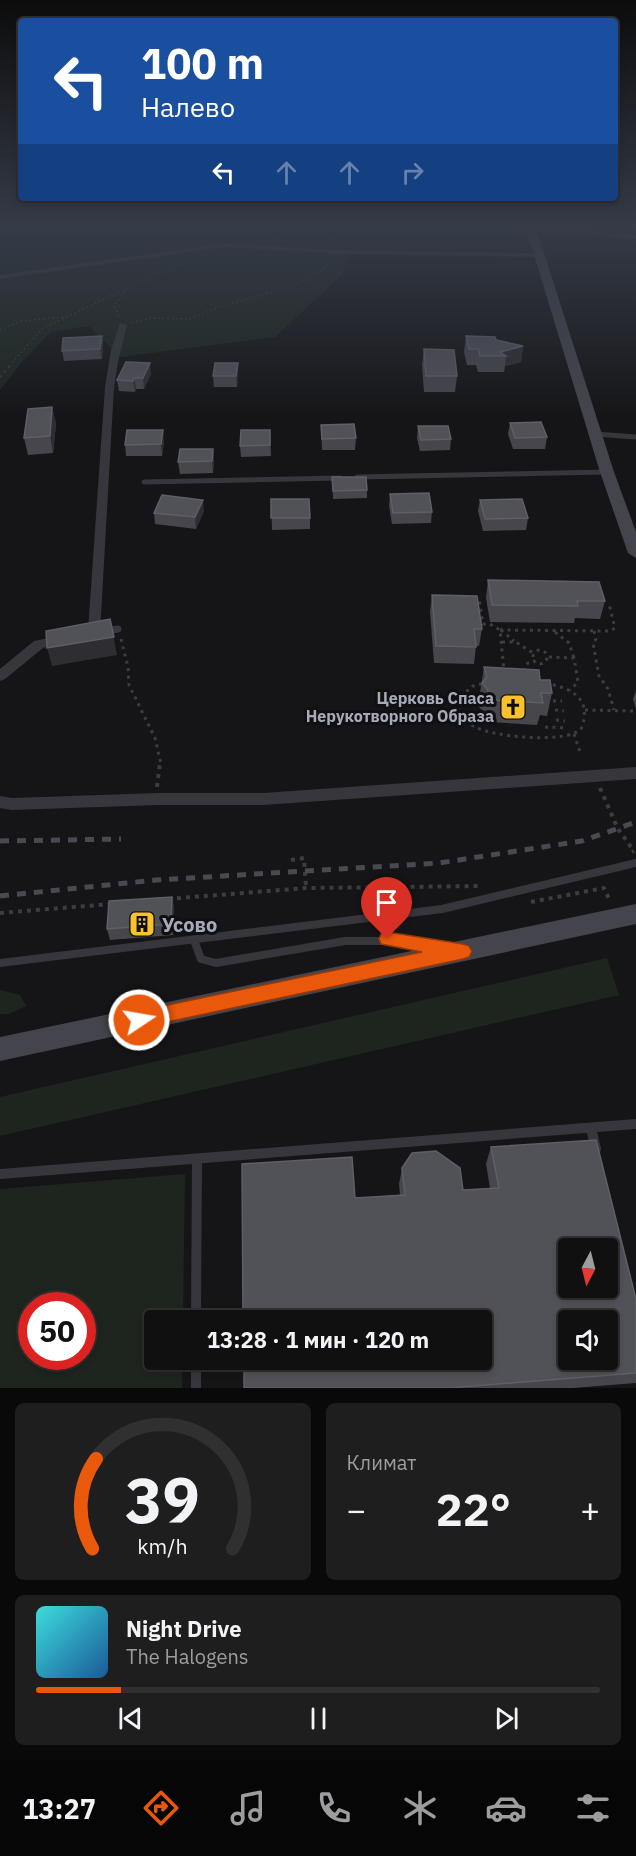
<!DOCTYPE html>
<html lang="ru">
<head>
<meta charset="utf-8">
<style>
	body { margin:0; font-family:"IBM Plex Sans",sans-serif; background:#1e1e1f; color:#f1f3f6; height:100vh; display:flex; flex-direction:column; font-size:22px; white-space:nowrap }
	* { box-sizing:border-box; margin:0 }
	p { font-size:20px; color:#9c9d9f }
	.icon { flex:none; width:33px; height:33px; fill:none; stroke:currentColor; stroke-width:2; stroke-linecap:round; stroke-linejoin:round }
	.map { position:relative; height:1388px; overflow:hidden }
	.panel { display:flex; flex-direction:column; gap:15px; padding:15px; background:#090909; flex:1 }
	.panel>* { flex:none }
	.banner { position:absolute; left:18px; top:18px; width:600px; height:183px; border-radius:6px; box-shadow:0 3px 9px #0003,0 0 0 2px #303031; background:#1a4fa0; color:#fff; overflow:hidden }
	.needle { width:39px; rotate:187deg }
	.tools { position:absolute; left:558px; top:1238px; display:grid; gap:12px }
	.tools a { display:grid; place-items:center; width:60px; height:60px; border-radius:6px; background:#101011; box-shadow:0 3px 9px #0003,0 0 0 2px #303031; font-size:30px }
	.speed { position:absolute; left:18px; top:1292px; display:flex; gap:12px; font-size:30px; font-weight:700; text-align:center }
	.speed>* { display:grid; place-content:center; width:78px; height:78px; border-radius:50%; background:#101011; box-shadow:0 3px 9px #0003,0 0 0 2px #303031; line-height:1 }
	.speed .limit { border:9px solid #d22; background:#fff; color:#111 }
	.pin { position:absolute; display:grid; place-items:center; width:51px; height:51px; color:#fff; margin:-62px -26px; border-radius:50% 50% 50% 0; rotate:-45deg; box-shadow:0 0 6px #0007 }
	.pin .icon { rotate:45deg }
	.me { position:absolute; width:66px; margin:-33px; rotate:78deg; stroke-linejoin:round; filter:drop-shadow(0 0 4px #0008) }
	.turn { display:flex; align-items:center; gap:21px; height:126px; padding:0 24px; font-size:27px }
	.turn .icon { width:78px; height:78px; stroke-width:2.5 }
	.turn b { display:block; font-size:42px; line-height:51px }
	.lanes { display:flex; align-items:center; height:57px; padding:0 24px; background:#0003; justify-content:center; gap:30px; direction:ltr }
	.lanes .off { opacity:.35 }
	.big { font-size:45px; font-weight:700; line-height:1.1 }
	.panel .card { flex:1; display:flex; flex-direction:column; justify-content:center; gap:9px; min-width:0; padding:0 21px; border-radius:9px; background:#1e1e1f }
	.panel .dial { align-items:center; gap:0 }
	.dial svg { height:156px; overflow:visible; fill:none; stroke:#303031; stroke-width:7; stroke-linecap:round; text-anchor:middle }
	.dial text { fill:#f1f3f6; stroke:none }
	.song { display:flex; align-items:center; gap:18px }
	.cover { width:72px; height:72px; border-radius:9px; background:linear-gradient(135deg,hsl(180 70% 55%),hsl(210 70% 35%)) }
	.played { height:6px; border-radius:3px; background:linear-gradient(90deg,#ea580c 15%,#303031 15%) }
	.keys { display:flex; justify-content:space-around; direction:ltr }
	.heat { display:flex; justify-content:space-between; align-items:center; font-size:33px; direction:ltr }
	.panel .tiles { flex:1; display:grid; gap:15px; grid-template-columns:1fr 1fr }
	.card:last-child { grid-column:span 2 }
	.trip { position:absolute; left:144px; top:1310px; width:348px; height:60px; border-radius:6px; background:#101011; box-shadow:0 3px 9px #0003,0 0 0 2px #303031; font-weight:700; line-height:60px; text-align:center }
	.tabs { display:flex; height:96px; justify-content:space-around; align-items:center; background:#060607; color:#9c9d9f }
	.tabs .icon { width:42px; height:42px }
	.tabs .on { color:#ea580c }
	.tabs b { font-size:27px; color:#f1f3f6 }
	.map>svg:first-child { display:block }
	.green { fill:#1d251e; fill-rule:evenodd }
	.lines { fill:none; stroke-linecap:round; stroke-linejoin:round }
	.path-far3 { stroke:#3c3d43; stroke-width:1.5; stroke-dasharray:1.5 3; stroke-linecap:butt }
	.path-far2 { stroke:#3c3d43; stroke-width:2; stroke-dasharray:2 4; stroke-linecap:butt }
	.path-far1 { stroke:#3c3d43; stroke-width:3; stroke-dasharray:3 4.5; stroke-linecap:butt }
	.path { stroke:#3c3d43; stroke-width:4; stroke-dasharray:4 5; stroke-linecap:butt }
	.lane-far4 { stroke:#36363c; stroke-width:4 }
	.lane-far3 { stroke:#36363c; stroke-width:5 }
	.lane-far2 { stroke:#36363c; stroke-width:7 }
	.lane-far1 { stroke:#36363c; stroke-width:8 }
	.lane { stroke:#36363c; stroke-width:10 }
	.street { fill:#36363c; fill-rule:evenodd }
	.secondary { fill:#44454c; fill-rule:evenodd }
	.rail { stroke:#494a51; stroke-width:5; stroke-dasharray:9 8; stroke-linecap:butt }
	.wall { fill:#46464c }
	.shaded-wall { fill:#2e2e32 }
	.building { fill:#515158; stroke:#5e5f67; stroke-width:1.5; fill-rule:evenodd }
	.route { fill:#ea580c; stroke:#983908; stroke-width:1.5 }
	.labels { text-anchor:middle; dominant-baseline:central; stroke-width:6; stroke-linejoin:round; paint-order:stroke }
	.poi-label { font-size:16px; font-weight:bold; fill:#a6aab8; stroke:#101012; text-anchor:end }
	.near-poi-label { font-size:20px; font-weight:bold; fill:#a6aab8; stroke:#101012; text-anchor:start }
</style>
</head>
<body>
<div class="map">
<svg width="636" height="1388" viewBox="0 0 636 1388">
	<rect width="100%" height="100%" fill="#151517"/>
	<!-- green -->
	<path class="green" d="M0 225H519L529 251 351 250 343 274 275 337 120 357 89 326 51 332 23 361 0 390Z
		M607 958 619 995 0 1136V1097Z
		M0 990 20 995 26 1006 9 1014H0Z
		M185 1174 183 1320H154V1359H182V1388H0V1189ZM32 1305H82V1356H32Z"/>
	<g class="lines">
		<!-- path-far3 -->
		<path class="path-far3" d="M331 229 335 244
			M275 237 333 229 340 225
			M119 316 114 306 124 291
			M132 323 149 318 190 319 219 307 290 287 314 276 331 262
			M0 330 21 321 65 317
			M9 366 43 328 183 262"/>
		<!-- path-far2 -->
		<path class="path-far2" d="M0 377 11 365"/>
		<!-- path-far1 -->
		<path class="path-far1" d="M474 599H479L483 624H490L500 630 504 671
			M500 630 610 631 615 628 609 604
			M501 630 514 641
			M594 631 596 639 593 643 599 676 608 689 614 710
			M555 632 569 643 574 658
			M121 639 128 667 129 685 155 738 161 764
			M502 642H516L533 653
			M533 657a7 7 0 1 1 14 0a7 7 0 1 1-14 0Z
			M549 657 574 658 578 682 570 690
			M523 671 528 663 534 661
			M493 681C522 681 602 677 581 729 566 744 494 737 475 727 467 723 462 718 458 711L460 697 473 686Z
			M553 701H562
			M555 710 564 711
			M585 710 636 711
			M556 720 565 721
			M545 727 567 728
			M574 734 580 752"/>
		<!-- path -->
		<path class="path" d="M157 787 160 762
			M600 788 618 829 634 851 632 852
			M291 860 304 858 306 888
			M168 899 306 888 482 886
			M531 902 604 888 610 901
			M0 913 111 904"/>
		<!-- lane-far4 -->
		<path class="lane-far4" d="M532 229 636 237"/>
		<!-- lane-far3 -->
		<path class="lane-far3" d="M595 434 636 437
			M357 477 607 472
			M144 482 340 478"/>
		<!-- lane-far2 -->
		<path class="lane-far2" d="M105 631 118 629"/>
		<!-- lane-far1 -->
		<path class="lane-far1" d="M194 940 201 959 216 963 345 941H394L443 947
			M0 963 442 909 636 863"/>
		<!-- lane -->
		<path class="lane" d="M591 1128 596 1149
			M0 1174 636 1124
			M196 1320 197 1159
			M196 1359V1388"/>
		<!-- street -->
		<path class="street" d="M225 243 335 250 541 253 545 255 541 257 335 254 225 247 0 279V275Z
			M120 323 127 325 118 362 114 387 100 633 98 636 89 638 83 634 88 630 105 387 111 350Z
			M64 635 69 636 70 639 69 642 43 648 5 679 0 681V669L34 641Z
			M636 767V779L263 805H159L12 810 0 808V796L12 798 159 793H263Z"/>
		<!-- secondary -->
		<path class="secondary" d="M525 225H535L614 472 636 532V558L628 553 600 472Z
			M636 904V924L0 1061V1037Z"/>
		<!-- rail -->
		<path class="rail" d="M0 841 121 839
			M0 896 156 880 439 863 582 841 636 822"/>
	</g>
	<!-- wall -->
	<path class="wall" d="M102 336 103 346 102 359 64 361 62 351Z
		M466 336 496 340 523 346 521 362 505 366 504 372H478L476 365H467L464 352Z
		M424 349 457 376 455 392H424L422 365Z
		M238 363V374L237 387H214L213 376Z
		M151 374 144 389H136L135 392 119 391 117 380Z
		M52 407 56 424 53 453 28 455 24 438Z
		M510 423 547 437 545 449H513L508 434Z
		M321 425 356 438 355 450H322Z
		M418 426 451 439 450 450 420 451 417 438Z
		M270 430 271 456 241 457 240 446Z
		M164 441 162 456H126L125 445Z
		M213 449 214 460 213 473 180 474 178 462Z
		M332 477 367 490V498L333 499Z
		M390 494 432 512 431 523 392 524 389 506Z
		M271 499 310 518V529L272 530Z
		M480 500 528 518 526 530 483 531 478 511Z
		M204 511 196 529 155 524 154 513Z
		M488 580 605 601 600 619 575 618 574 623 490 622 486 598Z
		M432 595 482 629 479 646H476L474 664 434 663 430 612Z
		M484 667 540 680 552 693 547 716 540 715 537 725 488 722 482 719 484 712 478 706Z
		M636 691V709L633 699Z
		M172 897 174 908 173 935 110 940 107 929Z
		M491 1147 636 1299V1383L573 1388H244L355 1198 400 1195 399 1184 402 1168 463 1190 490 1188 486 1164Z"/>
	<!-- shaded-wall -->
	<path class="shaded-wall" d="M102 336 103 346 102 359 100 349Z
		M523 346 521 362 505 366 506 356 500 352Z
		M150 363 151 374 144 389 143 378Z
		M238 363V374L237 387 236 376Z
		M134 378 136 389 135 392 133 381Z
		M52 407 56 424 53 453 50 436Z
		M163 430 164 441 162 456 161 444Z
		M213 449 214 460 213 473 212 461Z
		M203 500 204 511 196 529 195 517Z
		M110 619 117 655 52 666 47 648Z
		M172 897 174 908 173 935 171 924Z"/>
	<!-- building -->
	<path class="building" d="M102 336 100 349 62 351 63 338Z
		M466 336 495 337 496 340 523 346 500 352 506 356H480L478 349H469Z
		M424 349 454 350 457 376H426Z
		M126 362 150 363 143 378H134L133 381 117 380Z
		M215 363H238L236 376H213Z
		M52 407 50 436 24 438 28 409Z
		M541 422 547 437 515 438 510 423Z
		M354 424 356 438 322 439 321 425Z
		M418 426H448L451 439 421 440Z
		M127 430H163L161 444 125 445Z
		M241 430H270V445L240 446Z
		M180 449H213L212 461 178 462Z
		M332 477H366L367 490 333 491Z
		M429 493 432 512 393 513 390 494Z
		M162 495 203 500 195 517 154 513Z
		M271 499H309L310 518H271Z
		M522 499 528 518 485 519 480 500Z
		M488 580 599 582 605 601H577L578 606 492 605Z
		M432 595 477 596 482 629H474L476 647 436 646Z
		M110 619 114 637 47 648 46 631Z
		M484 667 539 670 540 680H550L552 693H541L543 703 492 700 486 697 488 690 482 683 487 677Z
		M172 897 171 924 107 929 109 901Z
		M596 1140 636 1299V1373L448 1388H244V1359H482V1320H243L242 1164 352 1157 355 1198 405 1195 402 1168 412 1153 436 1151 460 1168 463 1190 499 1188 491 1147ZM568 1248H608V1287H568ZM568 1320H608V1359H568Z"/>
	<!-- sky -->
	<linearGradient id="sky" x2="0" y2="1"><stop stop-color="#0c0c0d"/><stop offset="0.54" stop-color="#353b47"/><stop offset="1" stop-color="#353b47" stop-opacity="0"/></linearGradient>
	<rect width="636" height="419" fill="url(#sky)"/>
	<!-- route -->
	<path class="route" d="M387 932 463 944 469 946 472 951 469 957 463 959 139 1028 133 1026 130 1020 133 1014 139 1011 422 952 381 944 379 939 381 934Z"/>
	<!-- icons -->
	<defs>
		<g id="church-square" transform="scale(1.35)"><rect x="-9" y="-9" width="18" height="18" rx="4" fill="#f9c12b" stroke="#101012"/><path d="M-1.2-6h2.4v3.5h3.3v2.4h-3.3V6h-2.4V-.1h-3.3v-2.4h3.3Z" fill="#111"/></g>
		<g id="building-square" transform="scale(1.35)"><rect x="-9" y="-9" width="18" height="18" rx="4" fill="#f9c12b" stroke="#101012"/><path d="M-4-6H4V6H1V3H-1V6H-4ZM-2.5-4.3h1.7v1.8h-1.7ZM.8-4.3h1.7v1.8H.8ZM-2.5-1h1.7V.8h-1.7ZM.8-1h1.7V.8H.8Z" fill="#111"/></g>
	</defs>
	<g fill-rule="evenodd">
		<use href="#church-square" x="513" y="707"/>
		<use href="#building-square" x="142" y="924"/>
	</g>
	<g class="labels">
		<!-- poi labels -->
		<g class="poi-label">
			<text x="494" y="698">Церковь Спаса<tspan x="494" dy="18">Нерукотворного Образа</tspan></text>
		</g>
		<!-- near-poi labels -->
		<g class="near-poi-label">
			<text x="162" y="924">Усово</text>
		</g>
	</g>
</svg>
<div class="tools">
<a><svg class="needle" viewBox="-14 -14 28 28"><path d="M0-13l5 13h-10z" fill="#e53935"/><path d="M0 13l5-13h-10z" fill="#9c9d9f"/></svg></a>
<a><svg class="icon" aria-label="sound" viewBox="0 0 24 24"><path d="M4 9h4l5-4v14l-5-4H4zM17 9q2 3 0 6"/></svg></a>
</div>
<div class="speed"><div class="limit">50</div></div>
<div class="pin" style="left:387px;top:939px;background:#d93025"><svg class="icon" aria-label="arrive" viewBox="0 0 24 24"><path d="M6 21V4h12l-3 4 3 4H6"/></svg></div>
<svg class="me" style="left:139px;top:1020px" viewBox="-20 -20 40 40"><circle r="17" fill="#ea580c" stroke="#fff" stroke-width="3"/><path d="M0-11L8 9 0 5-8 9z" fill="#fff"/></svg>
<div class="trip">13:28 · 1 мин · 120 m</div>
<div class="banner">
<div class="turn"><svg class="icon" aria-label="left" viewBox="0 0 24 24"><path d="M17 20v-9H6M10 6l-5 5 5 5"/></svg><div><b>100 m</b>Налево</div></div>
<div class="lanes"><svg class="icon" aria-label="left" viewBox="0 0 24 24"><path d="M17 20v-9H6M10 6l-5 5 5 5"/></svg><svg class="icon off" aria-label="ahead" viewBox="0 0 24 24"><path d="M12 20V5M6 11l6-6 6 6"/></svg><svg class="icon off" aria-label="ahead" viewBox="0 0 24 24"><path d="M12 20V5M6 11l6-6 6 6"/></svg><svg class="icon off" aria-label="right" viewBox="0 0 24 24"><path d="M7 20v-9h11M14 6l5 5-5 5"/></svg></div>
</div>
</div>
<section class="panel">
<div class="tiles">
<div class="card dial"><svg viewBox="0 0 100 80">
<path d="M14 69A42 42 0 1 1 86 69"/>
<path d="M14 69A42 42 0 0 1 16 23" stroke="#ea580c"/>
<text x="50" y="56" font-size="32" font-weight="700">39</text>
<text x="50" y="72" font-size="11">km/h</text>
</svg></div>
<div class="card"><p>Климат</p>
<div class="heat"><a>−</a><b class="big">22°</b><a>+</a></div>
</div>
<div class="card">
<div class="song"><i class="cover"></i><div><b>Night Drive</b><p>The Halogens</p></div></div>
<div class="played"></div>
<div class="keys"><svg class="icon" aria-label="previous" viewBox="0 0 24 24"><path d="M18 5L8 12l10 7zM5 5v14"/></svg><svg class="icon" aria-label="pause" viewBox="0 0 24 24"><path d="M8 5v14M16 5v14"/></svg><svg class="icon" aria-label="next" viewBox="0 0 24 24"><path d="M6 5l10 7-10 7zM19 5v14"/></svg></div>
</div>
</div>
</section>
<nav class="tabs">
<b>13:27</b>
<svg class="icon on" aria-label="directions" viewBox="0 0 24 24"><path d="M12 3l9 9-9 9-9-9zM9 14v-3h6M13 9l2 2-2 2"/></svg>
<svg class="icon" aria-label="music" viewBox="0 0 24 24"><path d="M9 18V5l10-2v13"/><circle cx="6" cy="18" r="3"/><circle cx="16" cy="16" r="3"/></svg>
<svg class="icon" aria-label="phone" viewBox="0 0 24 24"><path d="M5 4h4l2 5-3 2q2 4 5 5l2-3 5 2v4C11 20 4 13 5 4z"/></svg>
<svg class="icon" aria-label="climate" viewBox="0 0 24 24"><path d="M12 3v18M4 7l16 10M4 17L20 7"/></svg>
<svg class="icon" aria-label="car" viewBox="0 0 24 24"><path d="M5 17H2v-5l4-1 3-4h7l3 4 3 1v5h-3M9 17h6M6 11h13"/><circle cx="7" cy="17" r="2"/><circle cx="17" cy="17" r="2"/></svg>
<svg class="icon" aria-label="filters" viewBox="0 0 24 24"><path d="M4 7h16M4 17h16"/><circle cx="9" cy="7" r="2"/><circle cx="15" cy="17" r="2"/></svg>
</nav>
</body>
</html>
